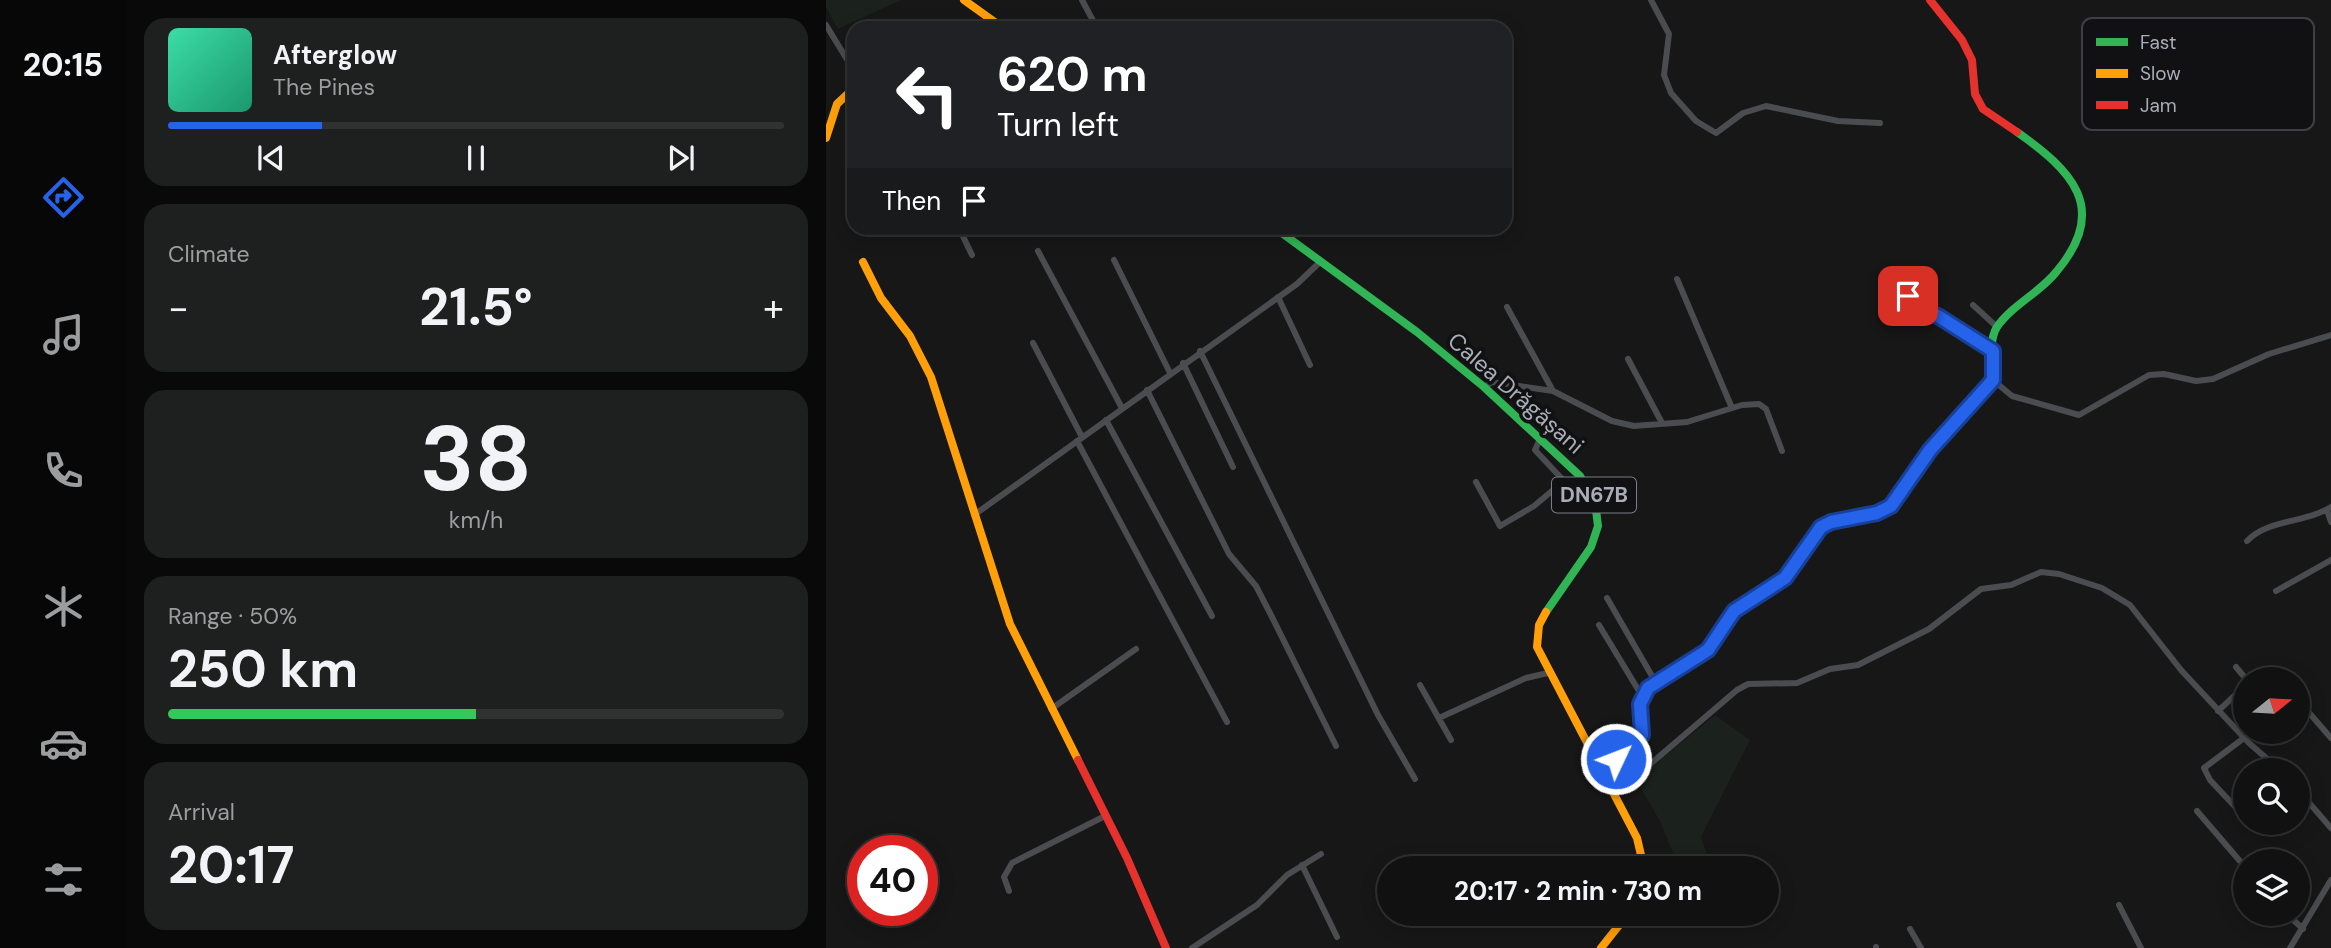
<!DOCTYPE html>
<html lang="en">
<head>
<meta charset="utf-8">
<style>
	body { margin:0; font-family:"DM Sans",sans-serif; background:#1e1f1f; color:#f1f3f6; height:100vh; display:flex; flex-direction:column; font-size:26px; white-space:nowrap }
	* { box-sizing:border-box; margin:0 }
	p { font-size:23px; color:#9c9d9f }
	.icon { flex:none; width:38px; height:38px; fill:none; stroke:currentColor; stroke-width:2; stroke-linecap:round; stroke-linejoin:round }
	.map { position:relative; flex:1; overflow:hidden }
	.drawer { display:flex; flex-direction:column; gap:18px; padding:18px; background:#090909; width:700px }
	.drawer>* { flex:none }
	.banner { position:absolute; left:21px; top:21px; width:665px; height:214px; border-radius:21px; box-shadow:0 4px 18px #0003,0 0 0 2px #303131; background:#202124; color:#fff; overflow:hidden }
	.needle { width:46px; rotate:72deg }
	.fabs { position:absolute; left:1407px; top:667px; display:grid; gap:14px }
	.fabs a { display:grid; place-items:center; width:77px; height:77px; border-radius:50%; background:#111; box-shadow:0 4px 18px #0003,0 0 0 2px #303131; font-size:35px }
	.speed { position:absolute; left:21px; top:835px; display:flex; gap:14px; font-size:35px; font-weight:700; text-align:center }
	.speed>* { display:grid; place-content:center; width:91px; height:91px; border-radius:50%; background:#111; box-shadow:0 4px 18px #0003,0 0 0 2px #303131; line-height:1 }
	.speed .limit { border:10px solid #d22; background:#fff; color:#111 }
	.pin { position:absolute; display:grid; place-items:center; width:60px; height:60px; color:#fff; margin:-30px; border-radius:14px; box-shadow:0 4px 10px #0006 }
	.me { position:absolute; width:77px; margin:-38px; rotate:47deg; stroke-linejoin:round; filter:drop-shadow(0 0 5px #0008) }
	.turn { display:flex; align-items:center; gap:24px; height:147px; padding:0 35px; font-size:32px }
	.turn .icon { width:91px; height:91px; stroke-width:2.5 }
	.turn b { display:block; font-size:49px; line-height:60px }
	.then { display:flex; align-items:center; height:66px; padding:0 35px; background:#0003; gap:14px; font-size:26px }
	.big { font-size:52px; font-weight:700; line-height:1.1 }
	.drawer .widget { flex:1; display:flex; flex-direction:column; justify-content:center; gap:10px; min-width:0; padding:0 24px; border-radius:21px; background:#1e1f1f }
	.drawer .dial { align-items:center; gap:0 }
	.dial b { font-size:91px; line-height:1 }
	.song { display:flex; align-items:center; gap:21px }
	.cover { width:84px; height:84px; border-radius:10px; background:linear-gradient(135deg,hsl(160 70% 55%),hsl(160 70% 35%)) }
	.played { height:7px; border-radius:4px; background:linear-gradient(90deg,#2563eb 25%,#303131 25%) }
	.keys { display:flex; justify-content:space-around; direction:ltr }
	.heat { display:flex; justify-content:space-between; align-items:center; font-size:38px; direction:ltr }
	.charge { height:10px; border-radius:5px; background:linear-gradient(90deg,#34c759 50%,#303131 0) }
	.trip { position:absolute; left:551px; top:856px; width:402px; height:70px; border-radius:35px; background:#111; box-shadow:0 4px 18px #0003,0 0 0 2px #303131; font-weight:700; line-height:70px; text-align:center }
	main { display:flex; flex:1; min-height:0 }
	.tab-bar { display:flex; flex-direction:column; width:126px; justify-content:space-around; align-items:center; background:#070707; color:#9c9d9f }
	.tab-bar .icon { width:49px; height:49px }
	.tab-bar .current { color:#2563eb }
	.tab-bar b { font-size:32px; color:#f1f3f6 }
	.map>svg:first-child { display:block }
	.green { fill:#1b211c }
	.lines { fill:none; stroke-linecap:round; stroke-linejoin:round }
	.street { stroke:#4b4c50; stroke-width:6 }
	.fast { stroke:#30b455; stroke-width:8 }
	.slow { stroke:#ff9f0a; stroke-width:8 }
	.jam { stroke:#e5322d; stroke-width:8 }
	.route-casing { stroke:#184099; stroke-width:18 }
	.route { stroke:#2563eb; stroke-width:12 }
	.labels { text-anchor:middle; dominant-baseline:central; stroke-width:7; stroke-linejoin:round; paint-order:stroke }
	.shield { fill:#111113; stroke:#7b7e86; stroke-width:2 }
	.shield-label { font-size:21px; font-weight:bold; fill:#a8adb8 }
	.street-label { font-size:23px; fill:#a8adb8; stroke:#111113 }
	.key { fill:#111113; stroke:#3e4045; stroke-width:2 }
	.key-label { font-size:19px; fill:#a8adb8 }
</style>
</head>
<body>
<main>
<nav class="tab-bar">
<b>20:15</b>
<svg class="icon current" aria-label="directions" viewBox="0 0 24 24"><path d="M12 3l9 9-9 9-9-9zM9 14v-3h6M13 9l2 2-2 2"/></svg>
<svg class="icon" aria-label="music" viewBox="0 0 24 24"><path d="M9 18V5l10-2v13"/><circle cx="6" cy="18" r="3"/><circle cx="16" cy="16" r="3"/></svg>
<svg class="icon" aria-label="phone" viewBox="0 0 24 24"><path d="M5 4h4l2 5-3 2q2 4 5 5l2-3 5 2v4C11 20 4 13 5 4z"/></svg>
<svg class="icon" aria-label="climate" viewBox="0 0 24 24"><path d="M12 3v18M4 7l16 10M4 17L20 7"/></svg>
<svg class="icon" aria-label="car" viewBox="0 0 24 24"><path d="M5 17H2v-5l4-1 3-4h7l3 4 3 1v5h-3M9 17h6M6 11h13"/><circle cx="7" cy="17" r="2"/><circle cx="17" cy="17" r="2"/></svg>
<svg class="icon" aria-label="filters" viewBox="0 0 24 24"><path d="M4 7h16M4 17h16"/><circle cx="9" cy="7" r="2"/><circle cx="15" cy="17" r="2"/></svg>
</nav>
<section class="drawer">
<div class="widget">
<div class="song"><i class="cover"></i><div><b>Afterglow</b><p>The Pines</p></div></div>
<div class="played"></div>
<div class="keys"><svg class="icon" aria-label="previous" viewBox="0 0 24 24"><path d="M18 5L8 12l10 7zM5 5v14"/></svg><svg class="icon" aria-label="pause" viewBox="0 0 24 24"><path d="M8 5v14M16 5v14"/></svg><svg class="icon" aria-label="next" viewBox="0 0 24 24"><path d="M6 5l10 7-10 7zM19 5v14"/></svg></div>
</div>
<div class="widget"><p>Climate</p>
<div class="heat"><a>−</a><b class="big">21.5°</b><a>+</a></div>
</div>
<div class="widget dial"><b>38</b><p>km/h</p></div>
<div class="widget"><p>Range · 50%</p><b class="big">250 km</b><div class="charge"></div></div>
<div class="widget"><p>Arrival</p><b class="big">20:17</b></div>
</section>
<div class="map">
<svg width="1505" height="948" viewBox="0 0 1505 948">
	<rect width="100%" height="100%" fill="#171717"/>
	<!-- green -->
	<path class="green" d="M0 0H75L12 29 0 7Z
		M889 715 924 740 875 837 886 868H853L835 823 810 780Z"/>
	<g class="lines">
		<!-- street -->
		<path class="street" d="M256 0 271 28
			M825 0 843 34 838 75 845 93 870 121 890 133 917 113 940 106 1012 121 1054 123
			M0 25 28 71
			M133 228 146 255
			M212 251 296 408
			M288 260 344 373
			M1079 278 1082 296 1090 308 1112 316 1167 351
			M851 279 906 408
			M452 297 484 365
			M1147 305 1171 327
			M681 307 727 391
			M207 343 256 437
			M374 351 552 715 589 779
			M802 359 836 423
			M357 363 407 467
			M1167 380 1186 396 1253 415 1323 375 1338 374 1370 381 1387 379 1443 354 1505 335
			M658 387 666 382 727 391 786 421 808 426 861 422 916 405 933 404 940 409 956 451
			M321 390 403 554 430 586 445 615 510 746
			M280 420 386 616
			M251 441 401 722
			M650 482 674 526 708 506 738 481 709 450 714 439
			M1501 510 1505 522
			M148 515 471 284 495 261
			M1421 541C1442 519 1480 523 1505 507
			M1450 591 1505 560
			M781 598 830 683
			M773 625 816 696
			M1410 667 1420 679
			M594 685 625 740
			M1472 700 1505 738
			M225 709 310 649
			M1392 711 1419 686
			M613 718 700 678 722 673
			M1472 790 1505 828
			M788 795 911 690 922 684 971 683 1004 669 1032 665 1103 629 1155 589 1185 585 1215 572 1233 574 1276 588 1304 605 1355 670 1423 743 1454 770
			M1371 811 1419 867
			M1415 813 1384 780 1378 768 1418 738
			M476 865 511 937
			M183 891 178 877 186 863 279 816
			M1293 905 1315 948
			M1461 914 1477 929
			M1084 929 1095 948
			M1050 947V948
			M366 948 431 905 461 875 495 854
			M1464 948 1505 880"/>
		<!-- fast -->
		<path class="fast" d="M449 228 591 332 658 387 754 476 769 502 772 526 765 547 720 612
			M962 573 995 527 1065 507 1104 450 1167 380C1167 364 1162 341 1171 327 1186 305 1215 292 1231 271 1284 208 1245 170 1191 132"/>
		<!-- slow -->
		<path class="slow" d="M138 0 177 28
			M0 138 11 104 28 88
			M37 262 55 298 84 336 105 377 184 624 252 760
			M720 612 713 625 711 647 811 838 818 868
			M775 948 802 914"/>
		<!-- jam -->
		<path class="jam" d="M1104 0 1136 40 1146 60 1149 94 1157 109 1191 132
			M252 760 301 858 340 948
			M773 767 810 745 817 728 814 704 822 689 882 650 908 611 962 573"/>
	</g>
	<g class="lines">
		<!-- route casing -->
		<g class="route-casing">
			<path id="route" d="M790 759 810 746 816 735 814 704 822 688 882 650 908 611 959 578 995 527 1005 522 1051 513 1065 506 1104 450 1167 380V351L1112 316 1090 308 1082 296"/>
		</g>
		<!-- route -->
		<use href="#route" class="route"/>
	</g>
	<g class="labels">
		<!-- shield labels -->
		<rect class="shield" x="726" y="477.5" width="84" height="35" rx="5"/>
		<g class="shield-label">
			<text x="768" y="495">DN67B</text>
		</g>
		<!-- street labels -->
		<g class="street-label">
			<text transform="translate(690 393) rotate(41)">Calea Drăgășani</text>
		</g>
	</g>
	<!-- legend -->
	<rect x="1256" y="18" width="232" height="112" rx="10" class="key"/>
	<rect x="1270" y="38" width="32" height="8" fill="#30b455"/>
	<rect x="1270" y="69" width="32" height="9" fill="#ff9f0a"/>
	<rect x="1270" y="101" width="32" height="8" fill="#e5322d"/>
	<g class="key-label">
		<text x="1314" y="49">Fast</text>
		<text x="1314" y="80">Slow</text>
		<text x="1314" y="112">Jam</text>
	</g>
</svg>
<div class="fabs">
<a><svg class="needle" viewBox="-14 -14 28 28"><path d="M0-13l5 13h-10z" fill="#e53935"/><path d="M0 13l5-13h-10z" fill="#9c9d9f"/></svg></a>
<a><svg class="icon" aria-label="search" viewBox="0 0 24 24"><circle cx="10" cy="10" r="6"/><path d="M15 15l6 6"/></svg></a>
<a><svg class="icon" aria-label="layers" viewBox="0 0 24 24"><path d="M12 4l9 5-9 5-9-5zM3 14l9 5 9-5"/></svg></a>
</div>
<div class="speed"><div class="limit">40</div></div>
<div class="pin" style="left:1082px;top:296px;background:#d93025"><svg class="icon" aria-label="arrive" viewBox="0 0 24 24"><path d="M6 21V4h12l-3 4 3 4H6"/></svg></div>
<svg class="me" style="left:790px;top:759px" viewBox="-20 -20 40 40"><circle r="17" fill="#2563eb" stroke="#fff" stroke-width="3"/><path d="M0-11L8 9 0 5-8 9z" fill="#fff"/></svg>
<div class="trip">20:17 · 2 min · 730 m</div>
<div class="banner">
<div class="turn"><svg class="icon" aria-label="left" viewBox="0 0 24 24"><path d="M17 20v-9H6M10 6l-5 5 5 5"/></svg><div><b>620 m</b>Turn left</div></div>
<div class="then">Then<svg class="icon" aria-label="arrive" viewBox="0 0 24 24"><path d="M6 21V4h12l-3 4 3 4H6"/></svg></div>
</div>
</div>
</main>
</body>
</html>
